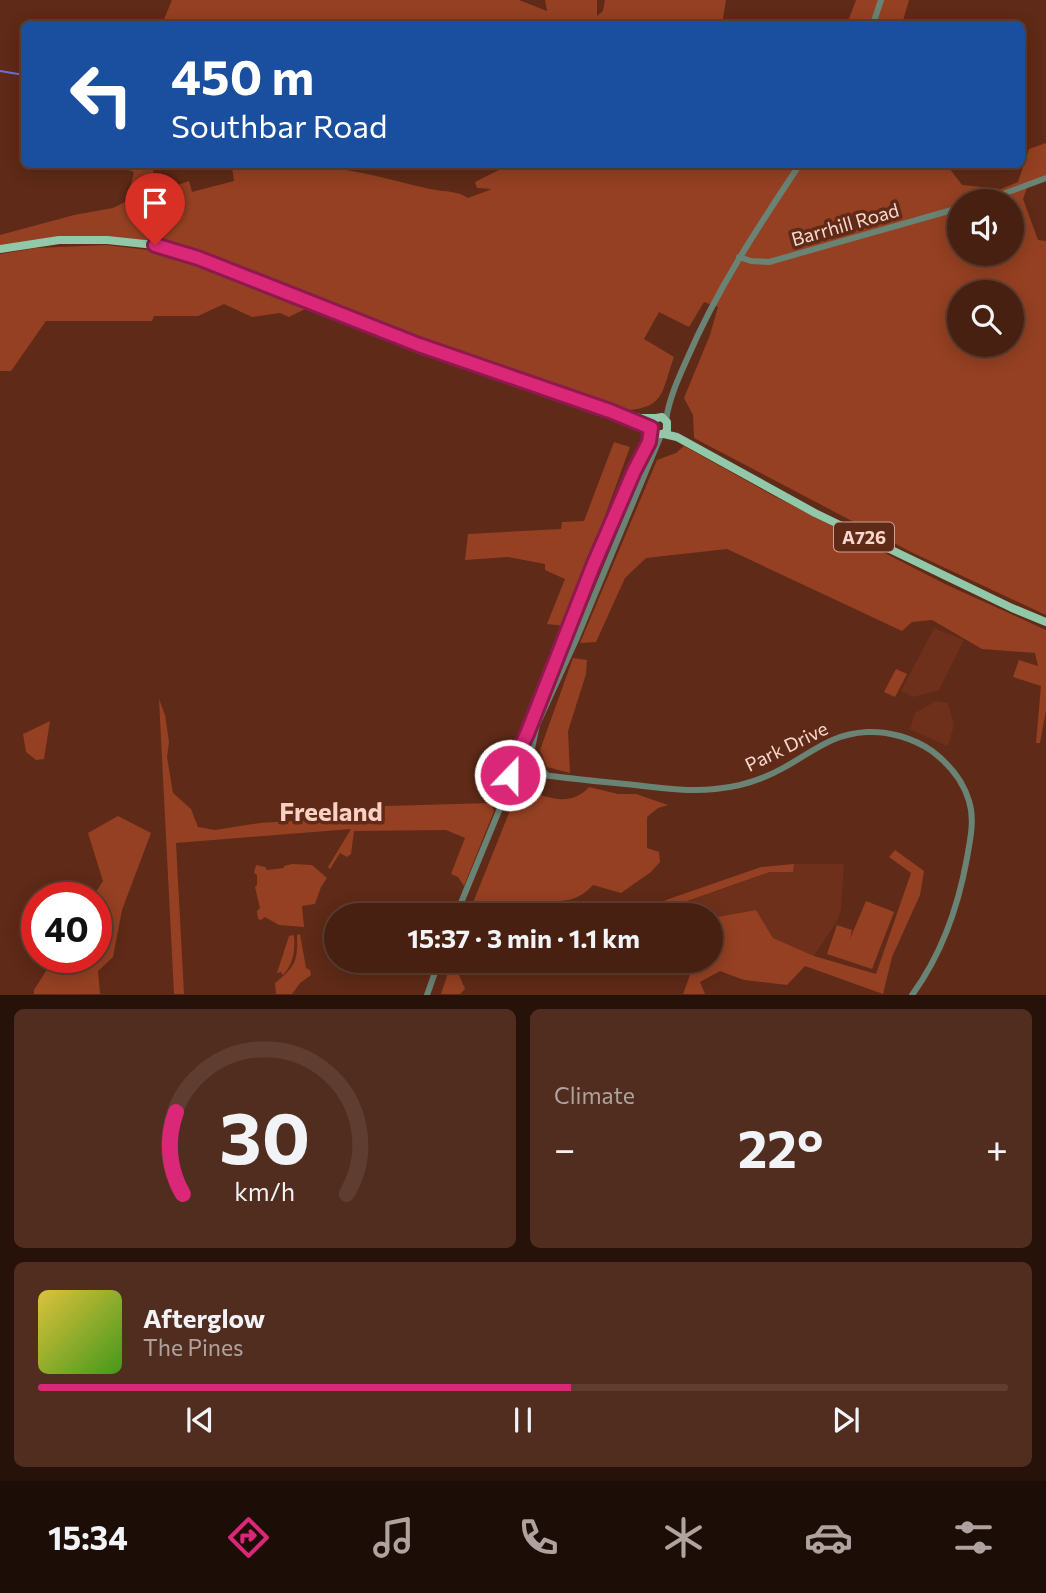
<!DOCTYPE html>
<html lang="en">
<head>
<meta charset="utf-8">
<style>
	body { margin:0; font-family:Commissioner,sans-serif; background:#512d1f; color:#f1f3f6; height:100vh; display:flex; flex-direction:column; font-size:26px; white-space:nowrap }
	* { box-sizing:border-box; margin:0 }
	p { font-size:23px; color:#b0a39f }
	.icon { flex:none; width:38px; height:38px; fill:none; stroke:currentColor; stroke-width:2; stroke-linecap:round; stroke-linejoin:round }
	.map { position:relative; height:995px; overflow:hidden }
	.drawer { display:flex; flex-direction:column; gap:14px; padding:14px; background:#271209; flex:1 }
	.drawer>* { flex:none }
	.banner { position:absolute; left:21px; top:21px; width:1004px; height:147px; border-radius:10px; box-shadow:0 4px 18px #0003,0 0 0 2px #5f3e31; background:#1a4fa0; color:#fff; overflow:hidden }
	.buttons { position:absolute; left:947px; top:189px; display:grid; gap:14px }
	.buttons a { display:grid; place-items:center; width:77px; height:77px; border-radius:50%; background:#472011; box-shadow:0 4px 18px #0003,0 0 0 2px #5f3e31; font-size:35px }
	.speed { position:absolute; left:21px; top:882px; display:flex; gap:14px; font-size:35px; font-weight:700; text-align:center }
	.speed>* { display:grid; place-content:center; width:91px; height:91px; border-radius:50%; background:#472011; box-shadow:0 4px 18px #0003,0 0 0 2px #5f3e31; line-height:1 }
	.speed .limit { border:10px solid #d22; background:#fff; color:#111 }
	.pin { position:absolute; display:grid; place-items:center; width:60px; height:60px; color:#fff; margin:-72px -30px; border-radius:50% 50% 50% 0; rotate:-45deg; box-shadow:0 0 7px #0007 }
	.pin .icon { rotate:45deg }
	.me { position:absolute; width:77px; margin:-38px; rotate:22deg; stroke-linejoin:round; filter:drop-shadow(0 0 5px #0008) }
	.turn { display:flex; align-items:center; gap:24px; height:147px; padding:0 35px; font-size:32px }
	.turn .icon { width:91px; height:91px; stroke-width:2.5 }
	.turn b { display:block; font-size:49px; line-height:60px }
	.big { font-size:52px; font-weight:700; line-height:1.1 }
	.drawer .widget { flex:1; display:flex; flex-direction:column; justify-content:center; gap:10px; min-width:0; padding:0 24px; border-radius:10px; background:#512d1f }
	.drawer .dial { align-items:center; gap:0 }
	.dial svg { height:182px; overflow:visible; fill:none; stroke:#5f3e31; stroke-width:7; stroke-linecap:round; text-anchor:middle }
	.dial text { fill:#f1f3f6; stroke:none }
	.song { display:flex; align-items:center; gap:21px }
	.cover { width:84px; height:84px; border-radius:10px; background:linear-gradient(135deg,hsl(50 70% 55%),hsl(100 70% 35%)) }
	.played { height:7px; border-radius:4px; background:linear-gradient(90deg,#db2777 55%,#5f3e31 55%) }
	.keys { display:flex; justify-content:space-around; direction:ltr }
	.heat { display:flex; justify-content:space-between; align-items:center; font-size:38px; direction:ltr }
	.drawer .tiles { flex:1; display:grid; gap:14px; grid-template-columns:1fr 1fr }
	.widget:last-child { grid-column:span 2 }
	.trip { position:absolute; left:324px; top:903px; width:399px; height:70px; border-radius:35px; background:#472011; box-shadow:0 4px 18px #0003,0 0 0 2px #5f3e31; font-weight:700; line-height:70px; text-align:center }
	.tab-bar { display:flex; height:112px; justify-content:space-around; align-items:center; background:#1c0d07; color:#b0a39f }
	.tab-bar .icon { width:49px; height:49px }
	.tab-bar .active { color:#db2777 }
	.tab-bar b { font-size:32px; color:#f1f3f6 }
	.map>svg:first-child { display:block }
	.built { fill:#6e301b }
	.green { fill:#954022; fill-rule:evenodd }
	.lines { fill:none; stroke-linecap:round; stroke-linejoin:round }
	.stream { stroke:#6e71dd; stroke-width:2 }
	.tertiary { stroke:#698374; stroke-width:6 }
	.primary { stroke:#92c8aa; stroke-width:8 }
	.route-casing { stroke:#8e194d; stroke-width:18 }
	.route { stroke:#db2777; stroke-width:12 }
	.labels { text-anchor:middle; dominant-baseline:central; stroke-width:7; stroke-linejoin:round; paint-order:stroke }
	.shield { fill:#5f2a17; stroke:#cca396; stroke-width:2 }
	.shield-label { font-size:18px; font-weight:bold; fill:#fad7cc }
	.street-label { font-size:19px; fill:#fad7cc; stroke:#5f2a17 }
	.district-label { font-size:26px; font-weight:bold; fill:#f9d0c3; stroke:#5f2a17 }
</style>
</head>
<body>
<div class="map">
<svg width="1046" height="995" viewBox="0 0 1046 995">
	<rect width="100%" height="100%" fill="#5f2a17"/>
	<!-- built -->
	<path class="built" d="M934 628 964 640 939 690 913 697 901 691Z
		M936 701 948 703 954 725 948 746 910 730 915 713Z
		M794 864H844L841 909 837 921 814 956 773 938 756 910 711 918 710 915H696L678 905 770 872H793Z"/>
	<!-- green -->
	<path class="green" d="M172 0H519L547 11 545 0H597V16L603 11 605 0H726L722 24H162Z
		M856 0H909L902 24H847Z
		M1046 143V175L1029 182 1023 199 1038 240 1046 241V615L911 552 694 438 693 415 684 398 710 335 718 307 704 302 689 327 659 312 644 339 674 357C662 389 666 408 627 410L437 346 201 254 168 246 163 237 167 207 160 209 153 241C101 234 51 241 0 246V235L74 215 113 208 127 201 134 172 114 165H155L147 196 189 181 192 192 234 181 232 167 244 164H310L311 167C354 167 394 182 436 190 447 192 458 191 468 198L492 189 477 188 475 182 511 164 851 165 850 168 899 164 947 165 962 185 1001 189 1018 182 1029 149ZM959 201H1012V254H959ZM959 292H1012V345H959Z
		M106 245 156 251 209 266 307 308 289 317 280 313 252 317 224 304 198 316H154L152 321H46L11 371H0V254L36 248Z
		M614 442 630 447 565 626 547 624 565 579 545 570V564L508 557 465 560 468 534 561 529 562 522 584 521Z
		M684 446 772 495 945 584 1046 630V710L1040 743H1036L1041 686 1013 677 1019 660 1038 666 1035 653 982 649 932 620 912 622 902 631 727 549 646 558 625 578 596 642 580 643 657 460 676 453Z
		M573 658 587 660 586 674 568 731 570 773 547 767 540 750Z
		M896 669 907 674 895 697 884 692Z
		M159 699 165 715 169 742 167 757 173 793 191 809 198 827 215 830 260 823 351 817 386 806 491 803 494 811 464 886 458 877 451 874 465 838 446 830 354 831 351 854 347 857 340 853 330 869 328 867 351 829 176 843 184 994H174Z
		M50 721 44 759 36 760 26 752 23 734Z
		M589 787 618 794H636L668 805 658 808 647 817V848L659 852 660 862 651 872 621 893 593 885C589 889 584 894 579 896 564 905 551 895 540 915H468L509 813 517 799 527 791C550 798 571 807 589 787Z
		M118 816 151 833 122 910 113 957 98 971 100 994H34V990L55 957H96V898H92L103 881 88 833Z
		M895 850 924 871 920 895 892 957 883 994 805 966 787 985 744 980 720 971 700 982 705 994H683L695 961H710L711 918 756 910 773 938 814 956 876 974 911 873 889 857Z
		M292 864 312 865 327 878 321 887 315 904 302 906 304 927 279 925 265 917 261 920 258 919 257 911 260 908 255 887 257 885V875L254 873 256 865 265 867 267 870 284 868V866Z
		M794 864 793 872H770L679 904 696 915H665L651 910 666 900 761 867Z
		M866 901 894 912 872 969 827 954 837 925 852 930 850 939Z
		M300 934 306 968 310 970 311 975 300 983 292 994H276L275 983C295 967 298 961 297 935Z
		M294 935C295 950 294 964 283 975L281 972 277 973 289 936Z
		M452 961H459L456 968 465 989 460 994H441Z"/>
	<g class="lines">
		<!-- stream -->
		<path class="stream" d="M0 71 24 75"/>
		<!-- tertiary -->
		<path class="tertiary" d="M873 24 881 0
			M984 201 1046 178
			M739 257 751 261 769 262 959 208
			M666 420C669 399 678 379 687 359 717 289 758 227 800 164
			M518 752 527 734 593 566 634 471 649 442 652 430
			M509 763a11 11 0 1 1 22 0a11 11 0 1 1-22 0Z
			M530 758 537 725 576 640 661 435
			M530 759 547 775
			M525 773C558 777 592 781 625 784 655 787 685 792 715 789 739 787 764 779 785 767 814 751 831 734 867 732 889 731 913 738 932 751 949 764 963 780 969 801 975 820 970 840 967 858 958 908 942 954 912 995
			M508 791 523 773
			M456 915 505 796 511 768
			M427 995 439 961"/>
		<!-- primary -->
		<path class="primary" d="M0 249 59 240H107L155 245 198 258 419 345 610 411 640 418H656
			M664 434 667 430V422L662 417 656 418 650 425 656 434H664L677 437 815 513 1012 608 1046 622"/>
	</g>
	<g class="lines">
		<!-- route casing -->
		<g class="route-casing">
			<path id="route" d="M155 245 198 258 419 345 610 411 651 428 649 442 634 471 593 566 527 734 518 752 510 758V775"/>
		</g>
		<!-- route -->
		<use href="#route" class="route"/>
	</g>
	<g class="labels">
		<!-- shield labels -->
		<rect class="shield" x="834" y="522.5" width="60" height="29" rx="5"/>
		<g class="shield-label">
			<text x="864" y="537">A726</text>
		</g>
		<!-- street labels -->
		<g class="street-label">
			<text transform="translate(845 224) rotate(-16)">Barrhill Road</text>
			<text transform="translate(786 746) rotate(-26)">Park Drive</text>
		</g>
		<!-- district labels -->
		<g class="district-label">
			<text x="331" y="810">Freeland</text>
		</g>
	</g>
</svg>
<div class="buttons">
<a><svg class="icon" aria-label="sound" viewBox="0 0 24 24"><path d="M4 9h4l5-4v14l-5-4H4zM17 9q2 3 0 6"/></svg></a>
<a><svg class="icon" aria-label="search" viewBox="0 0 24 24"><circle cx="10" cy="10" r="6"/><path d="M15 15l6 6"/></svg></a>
</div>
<div class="speed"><div class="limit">40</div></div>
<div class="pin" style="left:155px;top:245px;background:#d93025"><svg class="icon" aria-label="arrive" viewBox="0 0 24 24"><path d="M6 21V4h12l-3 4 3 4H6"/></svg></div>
<svg class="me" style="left:510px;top:775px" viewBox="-20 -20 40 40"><circle r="17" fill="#db2777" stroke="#fff" stroke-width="3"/><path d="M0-11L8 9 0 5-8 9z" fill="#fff"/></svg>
<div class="trip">15:37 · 3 min · 1.1 km</div>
<div class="banner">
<div class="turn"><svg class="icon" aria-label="left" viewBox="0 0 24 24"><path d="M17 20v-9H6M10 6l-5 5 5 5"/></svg><div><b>450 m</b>Southbar Road</div></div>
</div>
</div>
<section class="drawer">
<div class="tiles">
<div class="widget dial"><svg viewBox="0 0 100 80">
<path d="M14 69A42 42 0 1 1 86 69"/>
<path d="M14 69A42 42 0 0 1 11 33" stroke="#db2777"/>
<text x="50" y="56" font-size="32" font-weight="700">30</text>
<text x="50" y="72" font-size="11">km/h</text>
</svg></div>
<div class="widget"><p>Climate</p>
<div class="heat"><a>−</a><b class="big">22°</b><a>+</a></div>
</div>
<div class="widget">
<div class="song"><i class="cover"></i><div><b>Afterglow</b><p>The Pines</p></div></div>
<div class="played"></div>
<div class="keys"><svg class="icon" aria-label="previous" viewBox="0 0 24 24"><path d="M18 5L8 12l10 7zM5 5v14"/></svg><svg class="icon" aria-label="pause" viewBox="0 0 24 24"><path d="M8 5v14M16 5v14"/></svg><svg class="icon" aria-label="next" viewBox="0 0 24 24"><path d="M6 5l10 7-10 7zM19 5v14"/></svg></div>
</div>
</div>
</section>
<nav class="tab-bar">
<b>15:34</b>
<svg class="icon active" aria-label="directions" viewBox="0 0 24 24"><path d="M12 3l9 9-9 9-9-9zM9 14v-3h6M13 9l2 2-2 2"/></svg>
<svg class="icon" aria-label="music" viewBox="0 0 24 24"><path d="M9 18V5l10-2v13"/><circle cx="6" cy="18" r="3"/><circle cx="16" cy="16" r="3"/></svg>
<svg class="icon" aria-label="phone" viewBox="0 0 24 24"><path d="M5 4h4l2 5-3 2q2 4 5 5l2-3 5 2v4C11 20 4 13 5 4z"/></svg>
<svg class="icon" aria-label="climate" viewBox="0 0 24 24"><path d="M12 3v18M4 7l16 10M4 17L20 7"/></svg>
<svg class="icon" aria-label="car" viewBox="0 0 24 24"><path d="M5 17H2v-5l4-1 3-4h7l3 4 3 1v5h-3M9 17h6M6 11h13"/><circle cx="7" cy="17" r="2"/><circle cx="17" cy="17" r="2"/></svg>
<svg class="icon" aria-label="filters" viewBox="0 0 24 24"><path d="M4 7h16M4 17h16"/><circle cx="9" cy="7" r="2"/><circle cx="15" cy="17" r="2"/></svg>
</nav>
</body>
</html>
